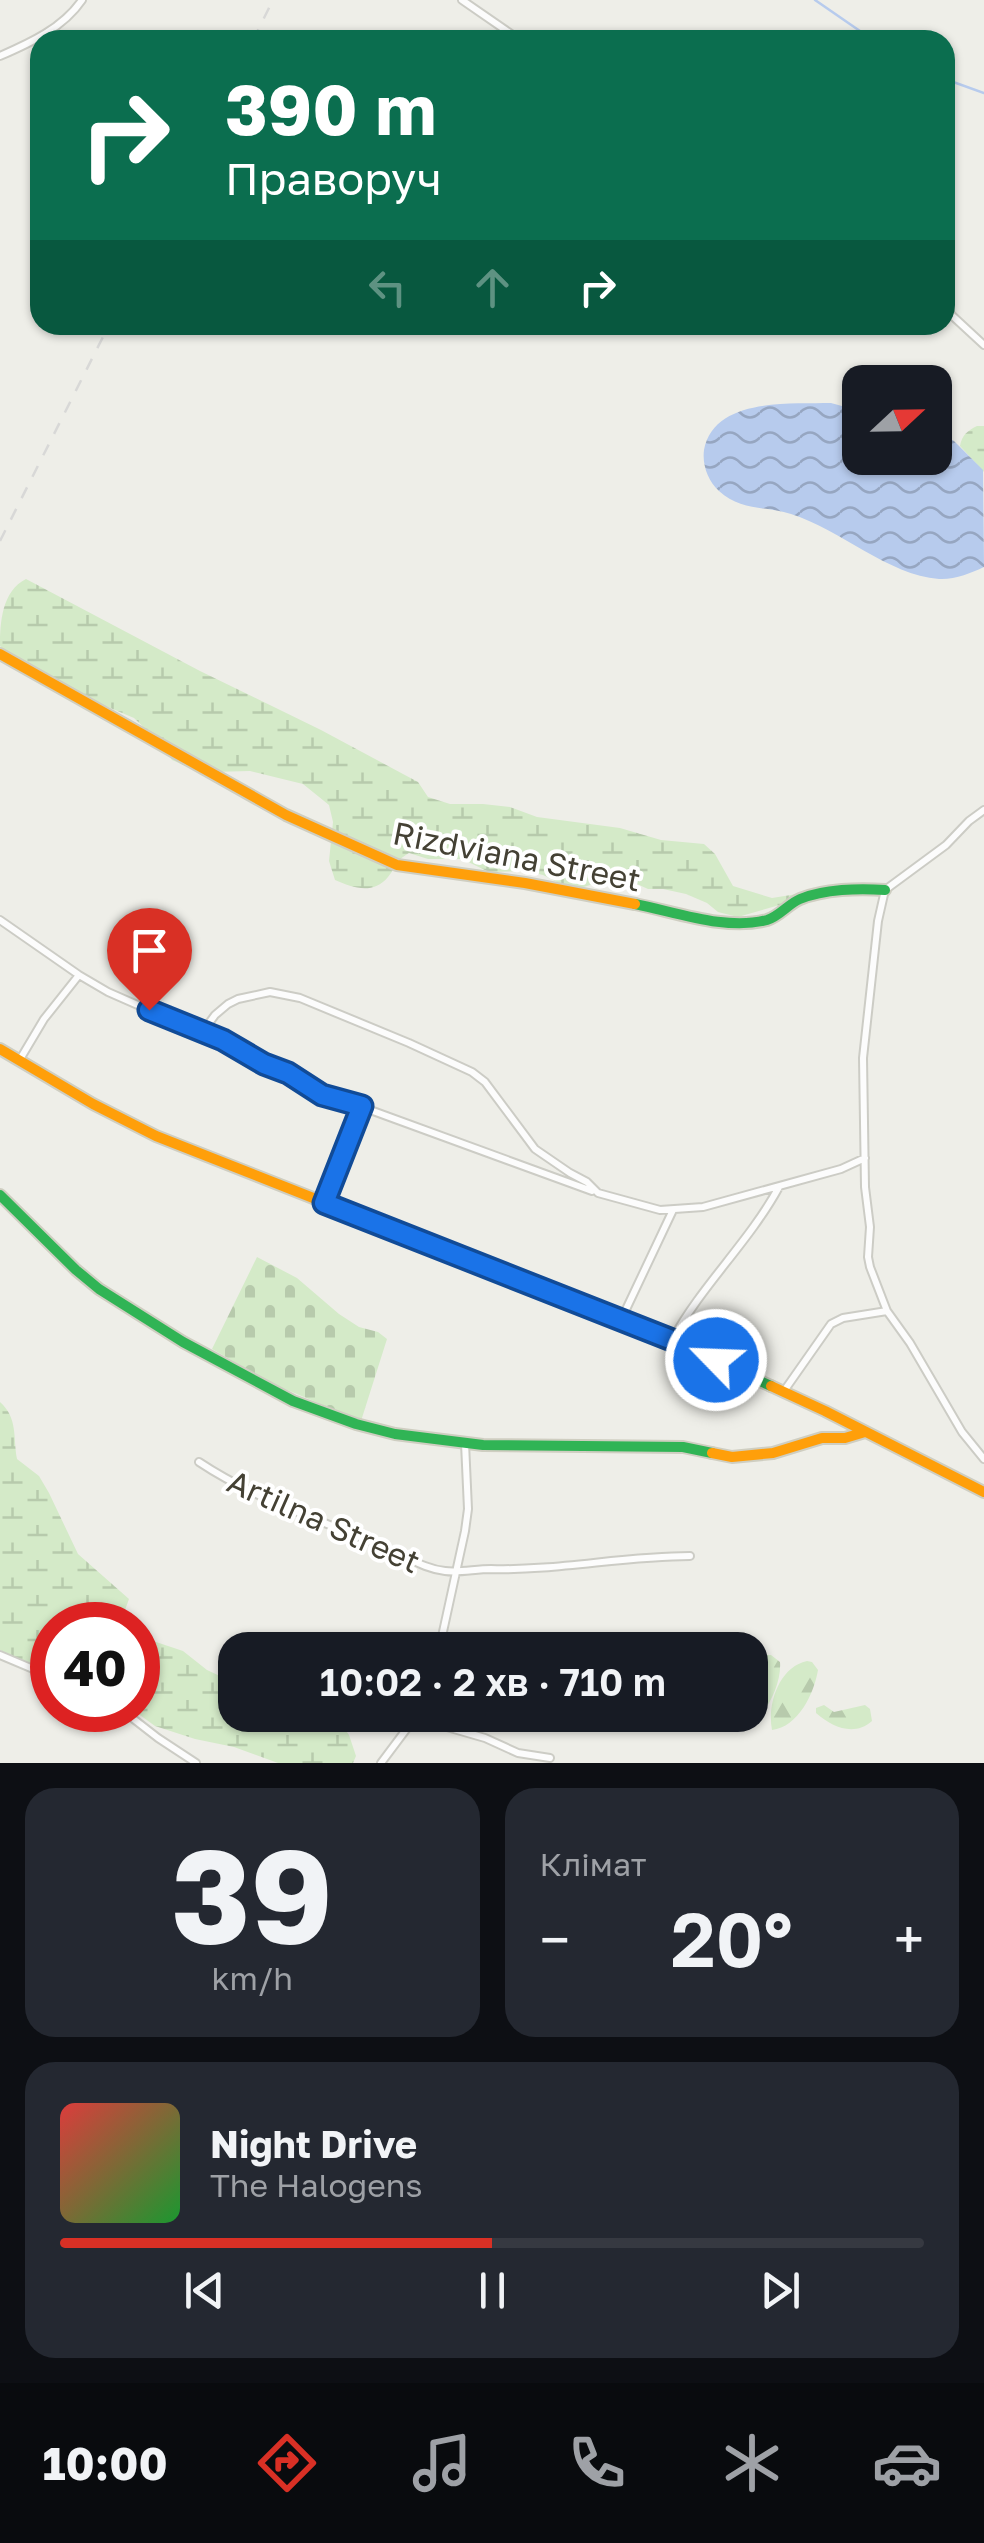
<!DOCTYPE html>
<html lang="uk">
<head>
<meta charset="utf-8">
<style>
	body { margin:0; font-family:"Golos Text",sans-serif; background:#242831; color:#f1f3f6; height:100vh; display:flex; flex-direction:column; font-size:38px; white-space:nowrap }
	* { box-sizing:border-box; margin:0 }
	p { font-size:32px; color:#9ea1a6 }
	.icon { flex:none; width:55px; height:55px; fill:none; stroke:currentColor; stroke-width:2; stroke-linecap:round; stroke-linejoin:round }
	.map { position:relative; height:1763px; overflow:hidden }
	.details { display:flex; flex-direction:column; gap:25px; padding:25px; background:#0d0f14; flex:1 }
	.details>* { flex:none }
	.guide { position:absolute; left:30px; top:30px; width:925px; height:305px; border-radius:30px; box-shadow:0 2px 8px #0004; background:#0b6e4f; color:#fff; overflow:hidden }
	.needle { width:65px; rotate:68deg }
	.buttons { position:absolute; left:842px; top:365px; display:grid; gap:20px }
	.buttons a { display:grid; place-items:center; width:110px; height:110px; border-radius:20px; background:#171b24; box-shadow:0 2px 8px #0004; font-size:50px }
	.speed { position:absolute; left:30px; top:1602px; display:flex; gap:20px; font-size:50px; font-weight:700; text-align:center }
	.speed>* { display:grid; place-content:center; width:130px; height:130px; border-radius:50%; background:#171b24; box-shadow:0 2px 8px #0004; line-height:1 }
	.speed .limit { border:15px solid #d22; background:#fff; color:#111 }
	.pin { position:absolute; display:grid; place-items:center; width:85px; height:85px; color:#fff; margin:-102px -42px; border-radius:50% 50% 50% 0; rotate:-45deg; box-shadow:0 0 10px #0007 }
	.pin .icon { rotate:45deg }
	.me { position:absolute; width:110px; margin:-55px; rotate:294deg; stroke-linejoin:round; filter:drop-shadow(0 0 8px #0008) }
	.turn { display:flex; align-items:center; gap:35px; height:210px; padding:0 30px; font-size:45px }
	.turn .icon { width:130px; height:130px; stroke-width:2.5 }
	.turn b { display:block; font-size:70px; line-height:85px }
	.lanes { display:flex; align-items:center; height:95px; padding:0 30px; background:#0003; justify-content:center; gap:50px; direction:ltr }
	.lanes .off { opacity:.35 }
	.big { font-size:75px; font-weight:600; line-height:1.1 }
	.details .widget { flex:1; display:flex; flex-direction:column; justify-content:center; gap:15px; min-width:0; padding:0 35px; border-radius:30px; background:#242831 }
	.details .dial { align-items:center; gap:0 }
	.dial b { font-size:130px; line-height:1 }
	.song { display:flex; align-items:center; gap:30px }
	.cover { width:120px; height:120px; border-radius:15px; background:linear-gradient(135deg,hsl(0 70% 55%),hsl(130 70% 35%)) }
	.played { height:10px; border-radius:5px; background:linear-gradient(90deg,#d93025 50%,#363941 50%) }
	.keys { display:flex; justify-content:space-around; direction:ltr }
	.heat { display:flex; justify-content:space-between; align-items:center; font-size:55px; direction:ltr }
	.details .tiles { flex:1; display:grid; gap:25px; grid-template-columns:1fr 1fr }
	.widget:last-child { grid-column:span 2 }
	.trip { position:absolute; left:218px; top:1632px; width:550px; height:100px; border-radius:30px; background:#171b24; box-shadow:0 2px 8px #0004; font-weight:600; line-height:100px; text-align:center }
	.menu { display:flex; height:160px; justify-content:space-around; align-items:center; background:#090b0e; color:#9ea1a6 }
	.menu .icon { width:70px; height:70px }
	.menu .active { color:#d93025 }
	.menu b { font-size:45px; color:#f1f3f6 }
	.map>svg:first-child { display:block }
	.forest { fill:url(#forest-firs) }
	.wetland { fill:url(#wetland-marsh) }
	.cemetery { fill:url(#cemetery-stones) }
	.water { fill:url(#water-waves) }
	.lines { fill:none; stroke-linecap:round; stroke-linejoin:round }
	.stream { stroke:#b7cbed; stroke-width:2.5 }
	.street-casing { stroke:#ccccc5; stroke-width:10 }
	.fast-casing { stroke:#cfcec1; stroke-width:14 }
	.slow-casing { stroke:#cfcec1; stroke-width:14 }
	.street { stroke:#fcfcfc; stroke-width:6 }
	.fast { stroke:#30b455; stroke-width:10 }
	.slow { stroke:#ff9f0a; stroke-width:10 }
	.rail { stroke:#d8d8d7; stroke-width:2.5; stroke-dasharray:12 12; stroke-linecap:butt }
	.route-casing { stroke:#114b97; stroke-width:25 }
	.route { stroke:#1a73e8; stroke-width:18 }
	.labels { text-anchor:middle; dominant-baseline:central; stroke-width:8; stroke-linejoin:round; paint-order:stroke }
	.street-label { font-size:32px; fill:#444134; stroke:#fff }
</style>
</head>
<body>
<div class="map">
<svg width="984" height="1763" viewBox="0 0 984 1763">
	<defs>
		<pattern id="forest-firs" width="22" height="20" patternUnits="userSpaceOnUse" patternTransform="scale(2.5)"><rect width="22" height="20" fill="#d4eac8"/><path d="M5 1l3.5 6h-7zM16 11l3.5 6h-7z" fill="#b7caac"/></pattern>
		<pattern id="wetland-marsh" width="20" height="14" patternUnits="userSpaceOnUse" patternTransform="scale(2.5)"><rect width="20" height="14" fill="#d4eac8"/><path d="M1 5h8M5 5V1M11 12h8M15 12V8" fill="none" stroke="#b7caac"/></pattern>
		<pattern id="cemetery-stones" width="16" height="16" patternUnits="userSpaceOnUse" patternTransform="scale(2.5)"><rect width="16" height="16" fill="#d4eac8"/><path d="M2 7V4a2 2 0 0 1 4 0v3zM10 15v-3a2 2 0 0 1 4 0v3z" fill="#b7caac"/></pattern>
		<pattern id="water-waves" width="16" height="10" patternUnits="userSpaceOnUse" patternTransform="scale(2.5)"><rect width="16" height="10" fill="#b7cbed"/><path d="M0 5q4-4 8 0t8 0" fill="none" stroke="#96a6c1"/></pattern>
	</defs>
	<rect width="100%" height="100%" fill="#eeeee8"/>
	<!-- forest -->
	<path class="forest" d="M765 1655H771L780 1662C782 1686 763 1723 740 1731L735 1728 732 1715H750V1662Z
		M807 1661 812 1662 818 1670C814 1694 798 1727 772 1730 767 1704 779 1667 807 1661Z
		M824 1705 834 1712 865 1705 870 1709 872 1721C854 1737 832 1727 816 1713V1708Z"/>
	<!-- wetland -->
	<path class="wetland" d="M977 426H984V472L960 446C962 435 967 431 977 426Z
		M26 579 200 671 321 730 403 774 418 782 428 797 450 804H483L510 807 537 817 620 828 661 840 704 844 715 854 733 886 772 898 797 894 783 904 738 917 718 912 707 903 686 894 663 889H648L637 884 627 876 613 871 601 874 593 884 578 889 561 884 543 875 526 871 489 872 462 859H428L409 853C395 861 397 866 388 877 373 895 353 888 335 880L329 861 333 822 329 805 303 784 250 771 212 772 188 767 172 760 158 741 134 718 89 699 5 652 0 646C0 622 2 591 26 579Z
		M0 1402C18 1418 13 1437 17 1459L39 1476 49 1493 78 1554 129 1599 125 1610 126 1625H52V1674L0 1650Z
		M138 1636 183 1651 207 1670 235 1683V1715H335L349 1735 356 1756 353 1763H278L234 1747 195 1739 155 1726 133 1710H138Z"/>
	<!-- cemetery -->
	<path class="cemetery" d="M257 1257 297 1278 339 1314 359 1327 378 1332 387 1339 361 1421 273 1384 212 1349Z"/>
	<!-- water -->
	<path class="water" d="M831 403 860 411V458H935V431L954 441 983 470 984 567C971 573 954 580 939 579 888 575 841 530 791 514 766 506 740 511 719 491 708 481 702 465 704 450 714 397 790 404 831 403Z"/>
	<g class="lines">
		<!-- stream -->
		<path class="stream" d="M815 0 873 40
			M945 79 984 93"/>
		<!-- street casing -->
		<g class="street-casing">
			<path id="street" d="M462 0 520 40
				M0 56C30 43 63 28 82 0
				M945 309 984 345
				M984 810 969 821 946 845 885 890 878 921 863 1058 865 1187 870 1227 868 1257 870 1267 887 1311 910 1343 962 1432 984 1459
				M0 920 79 975 108 992 174 1021 204 1030 264 1064 288 1073 322 1095 362 1107 592 1191
				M204 1030 215 1015 228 1004 238 999 270 992 300 998 409 1043 472 1072 485 1082 535 1149 570 1173 587 1182 598 1193 660 1210 703 1207 841 1169 865 1158
				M19 1061 44 1019 79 975
				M324 1203 362 1107
				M621 1320 673 1210
				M672 1340C702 1285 749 1242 779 1187
				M784 1391 831 1324 843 1318 887 1311
				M199 1462C259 1502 330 1523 395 1552 411 1559 426 1569 445 1571 460 1573 475 1569 491 1569 557 1571 623 1556 690 1556
				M439 1650 465 1531 468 1509 465 1443
				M0 1655 52 1677
				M122 1710 158 1738 196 1763
				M428 1715 447 1727 485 1738 518 1753 550 1758
				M381 1763 417 1715"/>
		</g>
		<!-- fast casing -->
		<g class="fast-casing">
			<path id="fast" d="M635 904C676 912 726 931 767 920 780 916 788 904 800 899 824 889 859 888 885 890
				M0 1195 76 1270 99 1289 183 1342 293 1401 356 1424 395 1434 483 1445 683 1447 712 1453
				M341 1209 677 1343 771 1386"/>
		</g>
		<!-- slow casing -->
		<g class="slow-casing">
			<path id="slow" d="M0 654 286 815 397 865 525 883 635 904
				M0 1049 93 1104 156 1136 341 1209
				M771 1386 825 1411 984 1492
				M712 1453 732 1457 773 1453 822 1438H845L865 1432"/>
		</g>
		<!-- street -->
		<use href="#street" class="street"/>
		<!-- fast -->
		<use href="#fast" class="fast"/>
		<!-- slow -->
		<use href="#slow" class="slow"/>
		<!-- rail -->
		<path class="rail" d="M253 40 273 0
			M0 541 109 325"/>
	</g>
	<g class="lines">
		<!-- route casing -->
		<g class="route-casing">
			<path id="route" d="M149 1010 223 1040 264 1064 288 1073 322 1095 362 1106 324 1203 677 1342 716 1360"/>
		</g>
		<!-- route -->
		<use href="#route" class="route"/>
	</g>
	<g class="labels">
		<!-- street labels -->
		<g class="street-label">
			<text transform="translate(517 856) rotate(11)">Rizdviana Street</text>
			<text transform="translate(324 1521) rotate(24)">Artilna Street</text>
		</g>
	</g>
</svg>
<div class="buttons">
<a><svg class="needle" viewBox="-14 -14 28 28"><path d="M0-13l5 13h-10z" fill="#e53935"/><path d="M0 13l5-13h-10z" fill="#9ea1a6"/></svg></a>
</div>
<div class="speed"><div class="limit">40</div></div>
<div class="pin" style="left:149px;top:1010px;background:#d93025"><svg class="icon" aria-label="arrive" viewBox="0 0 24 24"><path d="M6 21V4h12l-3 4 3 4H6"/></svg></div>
<svg class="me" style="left:716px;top:1360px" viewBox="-20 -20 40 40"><circle r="17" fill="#1a73e8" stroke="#fff" stroke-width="3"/><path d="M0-11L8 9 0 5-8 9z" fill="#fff"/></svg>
<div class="trip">10:02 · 2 хв · 710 m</div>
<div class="guide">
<div class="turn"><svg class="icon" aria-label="right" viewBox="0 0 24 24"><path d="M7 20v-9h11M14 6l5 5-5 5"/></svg><div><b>390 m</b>Праворуч</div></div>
<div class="lanes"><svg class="icon off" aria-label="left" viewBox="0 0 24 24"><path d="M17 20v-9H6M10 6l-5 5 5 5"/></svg><svg class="icon off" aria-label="ahead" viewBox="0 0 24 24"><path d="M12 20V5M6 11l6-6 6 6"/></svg><svg class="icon" aria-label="right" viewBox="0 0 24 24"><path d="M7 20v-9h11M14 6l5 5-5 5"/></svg></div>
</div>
</div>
<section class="details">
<div class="tiles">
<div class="widget dial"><b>39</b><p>km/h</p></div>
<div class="widget"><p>Клімат</p>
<div class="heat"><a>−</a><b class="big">20°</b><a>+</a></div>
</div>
<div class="widget">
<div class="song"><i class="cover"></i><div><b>Night Drive</b><p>The Halogens</p></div></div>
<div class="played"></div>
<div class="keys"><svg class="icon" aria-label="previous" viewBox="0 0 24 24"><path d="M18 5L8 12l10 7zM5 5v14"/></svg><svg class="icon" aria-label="pause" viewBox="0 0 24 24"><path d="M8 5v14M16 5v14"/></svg><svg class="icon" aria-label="next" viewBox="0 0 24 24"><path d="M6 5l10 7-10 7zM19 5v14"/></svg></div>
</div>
</div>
</section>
<nav class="menu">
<b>10:00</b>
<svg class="icon active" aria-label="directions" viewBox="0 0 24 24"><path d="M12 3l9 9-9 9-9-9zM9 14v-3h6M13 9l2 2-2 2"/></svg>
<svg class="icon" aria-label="music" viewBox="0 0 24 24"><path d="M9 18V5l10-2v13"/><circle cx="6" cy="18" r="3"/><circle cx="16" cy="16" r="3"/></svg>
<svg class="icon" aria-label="phone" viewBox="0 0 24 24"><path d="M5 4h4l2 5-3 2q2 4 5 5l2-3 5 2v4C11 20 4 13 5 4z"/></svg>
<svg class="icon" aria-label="climate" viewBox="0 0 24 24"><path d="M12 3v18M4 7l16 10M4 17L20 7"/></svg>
<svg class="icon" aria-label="car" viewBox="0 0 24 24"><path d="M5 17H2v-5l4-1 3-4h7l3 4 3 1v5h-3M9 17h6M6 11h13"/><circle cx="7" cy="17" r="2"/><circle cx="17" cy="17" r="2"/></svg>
</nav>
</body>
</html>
